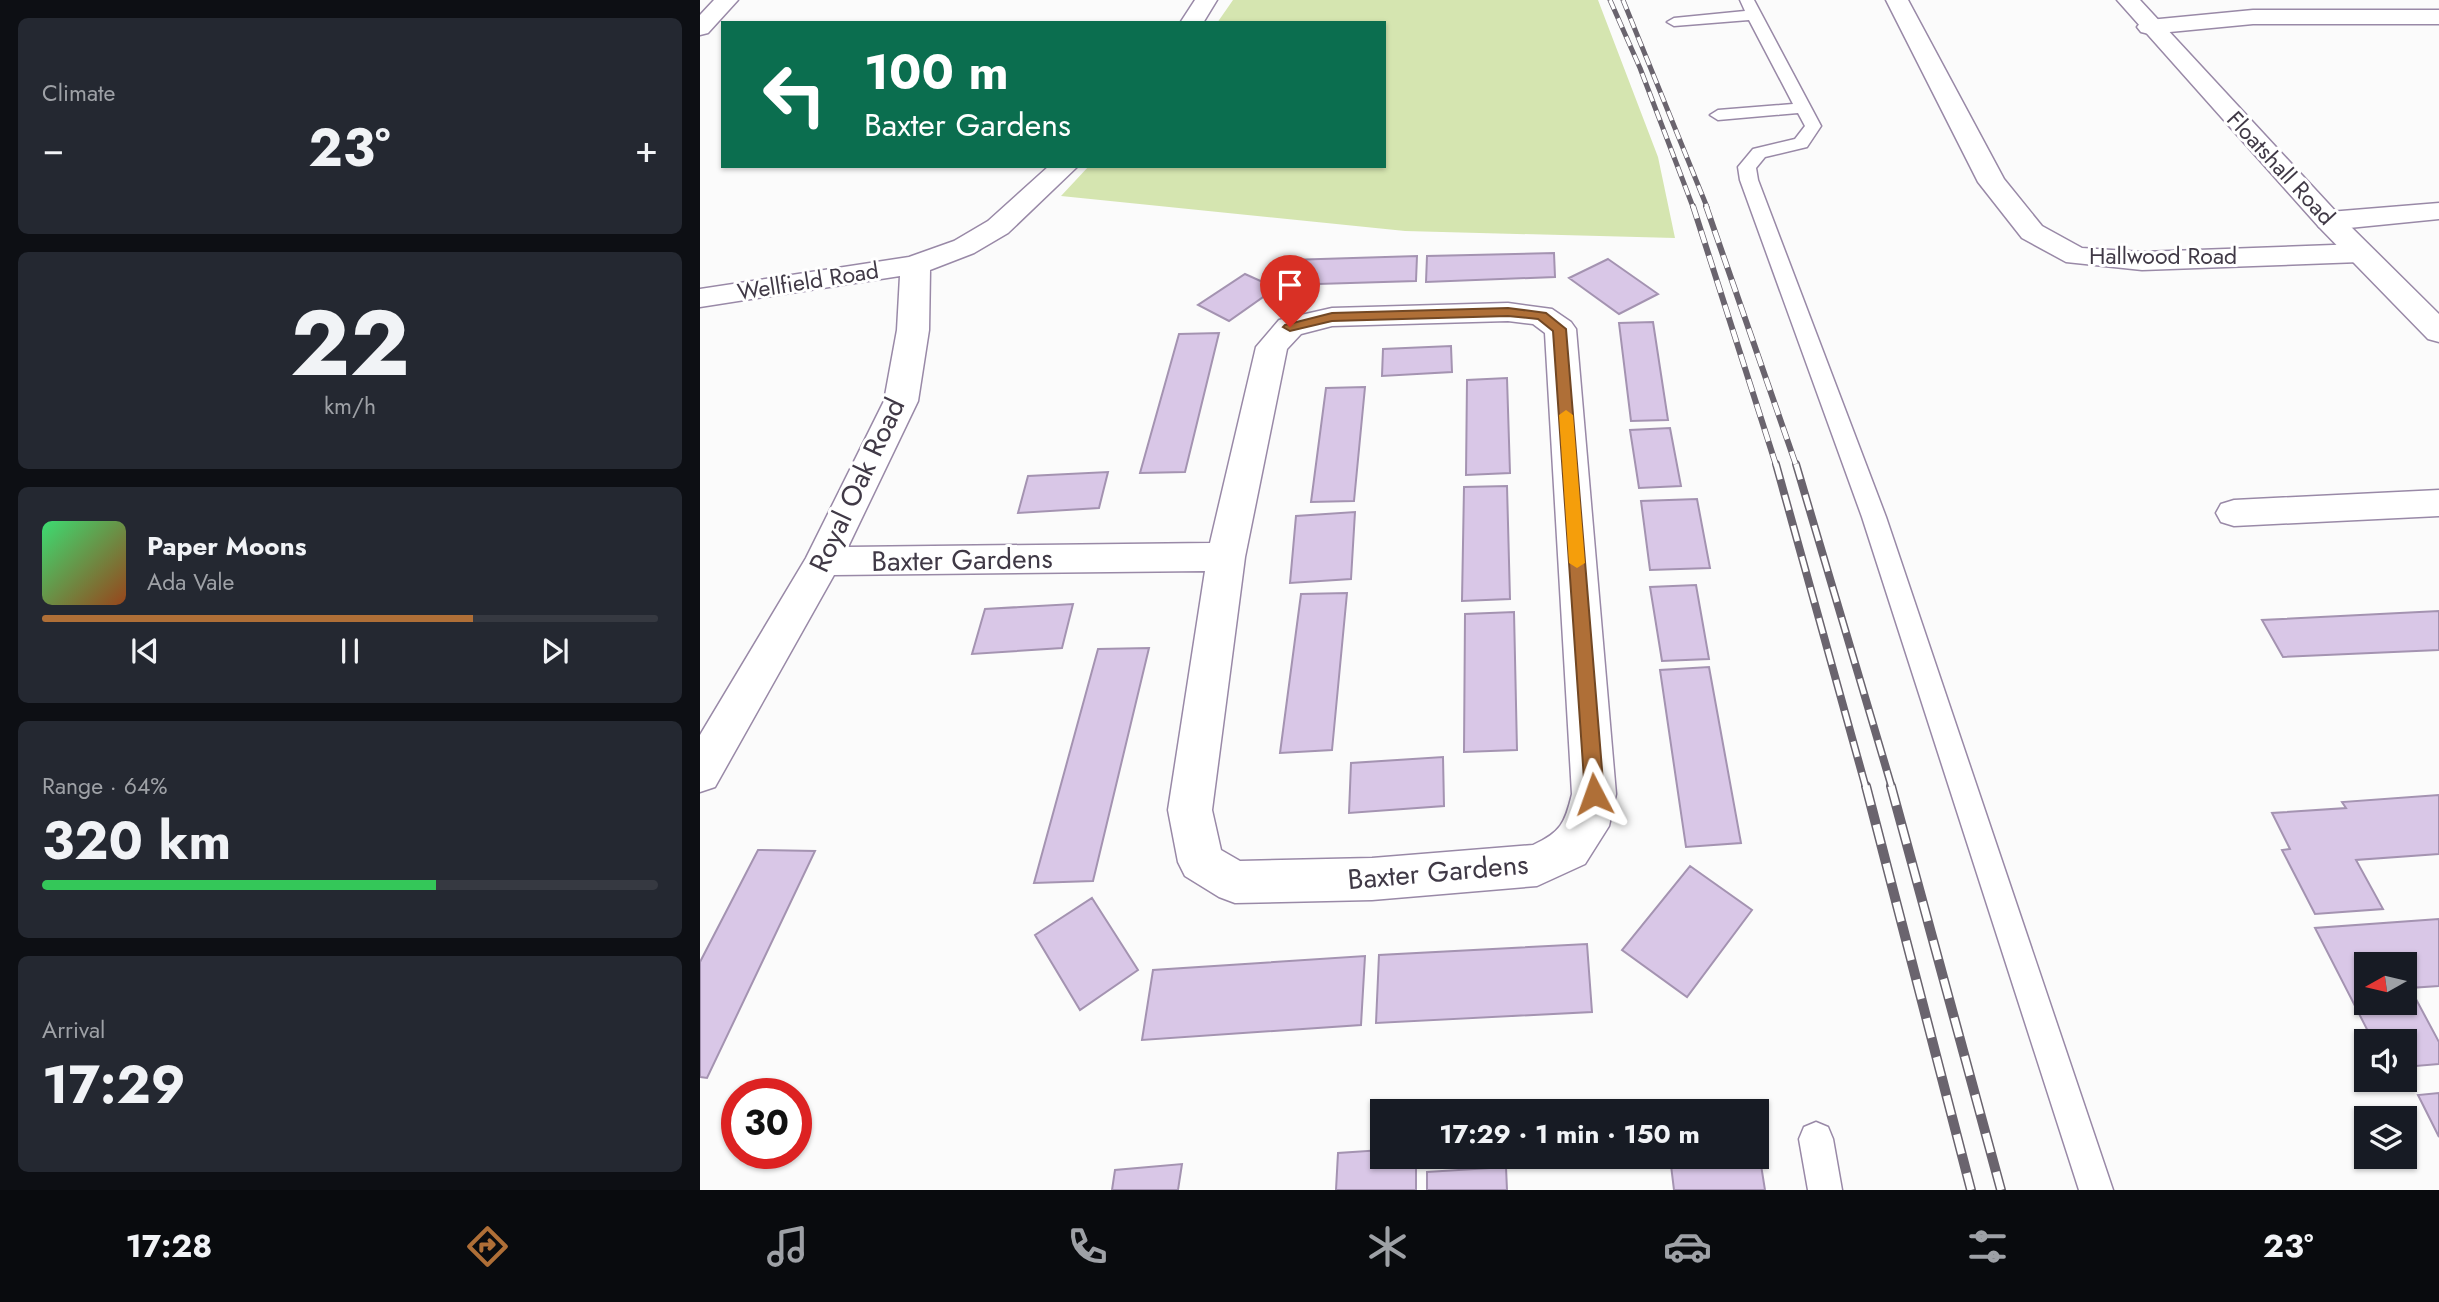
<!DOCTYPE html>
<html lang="en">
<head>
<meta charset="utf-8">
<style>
	body { margin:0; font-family:Jost,sans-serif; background:#242831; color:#f1f3f6; height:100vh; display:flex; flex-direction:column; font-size:26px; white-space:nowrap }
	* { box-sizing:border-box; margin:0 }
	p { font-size:23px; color:#9ea1a6 }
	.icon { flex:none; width:38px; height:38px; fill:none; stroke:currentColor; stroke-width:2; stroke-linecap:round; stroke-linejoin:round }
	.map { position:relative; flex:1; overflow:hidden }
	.sheet { display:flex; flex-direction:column; gap:18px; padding:18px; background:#0d0f14; width:700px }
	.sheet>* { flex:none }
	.hud { position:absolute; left:21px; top:21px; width:665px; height:147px; border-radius:0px; box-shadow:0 2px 5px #0004; background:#0b6e4f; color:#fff; overflow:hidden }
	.needle { width:46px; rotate:262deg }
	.tools { position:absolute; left:1654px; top:952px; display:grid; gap:14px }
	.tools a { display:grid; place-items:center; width:63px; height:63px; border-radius:0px; background:#171b24; box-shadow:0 2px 5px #0004; font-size:35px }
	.speed { position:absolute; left:21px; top:1078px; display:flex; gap:14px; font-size:35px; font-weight:700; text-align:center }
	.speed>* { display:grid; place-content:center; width:91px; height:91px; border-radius:50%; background:#171b24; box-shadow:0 2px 5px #0004; line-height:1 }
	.speed .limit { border:10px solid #d22; background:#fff; color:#111 }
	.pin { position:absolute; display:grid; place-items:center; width:60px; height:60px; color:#fff; margin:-72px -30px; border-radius:50% 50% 50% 0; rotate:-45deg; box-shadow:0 0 7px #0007 }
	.pin .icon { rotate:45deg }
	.me { position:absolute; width:77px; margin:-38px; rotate:356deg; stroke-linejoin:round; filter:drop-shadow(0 0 5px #0008) }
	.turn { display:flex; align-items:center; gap:24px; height:147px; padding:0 28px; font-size:32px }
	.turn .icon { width:91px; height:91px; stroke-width:2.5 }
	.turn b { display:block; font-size:49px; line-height:60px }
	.big { font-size:52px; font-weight:700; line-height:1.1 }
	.sheet .tile { flex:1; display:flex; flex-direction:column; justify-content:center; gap:10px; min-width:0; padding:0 24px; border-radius:10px; background:#242831 }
	.sheet .dial { align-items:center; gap:0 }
	.dial b { font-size:91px; line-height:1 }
	.song { display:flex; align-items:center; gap:21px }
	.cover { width:84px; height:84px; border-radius:10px; background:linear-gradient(135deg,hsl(140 70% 55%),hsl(20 70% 35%)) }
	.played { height:7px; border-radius:4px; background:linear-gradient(90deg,#af6f37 70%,#363941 70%) }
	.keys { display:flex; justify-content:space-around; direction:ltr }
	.heat { display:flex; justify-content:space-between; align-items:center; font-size:38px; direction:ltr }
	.charge { height:10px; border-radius:5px; background:linear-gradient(90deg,#34c759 64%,#363941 0) }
	.trip { position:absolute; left:670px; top:1099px; width:399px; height:70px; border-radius:0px; background:#171b24; box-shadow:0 2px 5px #0004; font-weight:700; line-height:70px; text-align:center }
	.dock { display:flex; height:112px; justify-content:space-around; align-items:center; background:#090b0e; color:#9ea1a6 }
	.dock .icon { width:49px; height:49px }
	.dock .current { color:#af6f37 }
	.dock b { font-size:32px; color:#f1f3f6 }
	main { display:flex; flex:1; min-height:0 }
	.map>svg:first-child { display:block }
	.green { fill:#d5e5b0 }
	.building { fill:#d9c7e7; stroke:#a493b1; stroke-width:2; fill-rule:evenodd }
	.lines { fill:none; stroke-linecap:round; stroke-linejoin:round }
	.service-casing { stroke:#9989a7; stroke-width:3 }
	.minor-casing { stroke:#9989a7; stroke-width:3 }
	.tertiary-casing { stroke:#9989a7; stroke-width:3 }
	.service { fill:#fff; fill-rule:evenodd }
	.minor { fill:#fff; fill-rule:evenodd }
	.tertiary { fill:#fff; fill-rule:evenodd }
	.rail-far3-casing { stroke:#6a646e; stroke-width:5 }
	.rail-far2-casing { stroke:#6a646e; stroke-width:6 }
	.rail-far1-casing { stroke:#6a646e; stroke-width:8 }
	.rail-casing { stroke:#6a646e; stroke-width:10 }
	.rail-far3 { stroke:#fff; stroke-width:3.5; stroke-dasharray:10; stroke-linecap:butt }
	.rail-far2 { stroke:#fff; stroke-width:4.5; stroke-dasharray:13; stroke-linecap:butt }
	.rail-far1 { stroke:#fff; stroke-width:5; stroke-dasharray:16; stroke-linecap:butt }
	.rail { stroke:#fff; stroke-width:7; stroke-dasharray:20; stroke-linecap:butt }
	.route { fill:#af6f37; stroke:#724824; stroke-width:2 }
	.slow { fill:#f59e0b }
	.labels { text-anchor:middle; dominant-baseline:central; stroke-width:6; stroke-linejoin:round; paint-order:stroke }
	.far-street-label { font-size:23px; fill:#403946; stroke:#fff }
	.street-label { font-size:28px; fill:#403946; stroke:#fff }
</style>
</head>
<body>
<main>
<section class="sheet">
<div class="tile"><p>Climate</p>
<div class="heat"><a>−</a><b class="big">23°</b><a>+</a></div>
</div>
<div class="tile dial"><b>22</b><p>km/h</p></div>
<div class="tile">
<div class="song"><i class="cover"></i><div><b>Paper Moons</b><p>Ada Vale</p></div></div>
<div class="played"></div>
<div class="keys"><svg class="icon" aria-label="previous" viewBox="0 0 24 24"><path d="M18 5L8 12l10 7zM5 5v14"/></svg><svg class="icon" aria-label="pause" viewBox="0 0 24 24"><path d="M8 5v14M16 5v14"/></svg><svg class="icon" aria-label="next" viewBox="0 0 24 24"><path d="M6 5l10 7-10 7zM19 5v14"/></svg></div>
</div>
<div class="tile"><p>Range · 64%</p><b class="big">320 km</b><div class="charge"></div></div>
<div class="tile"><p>Arrival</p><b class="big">17:29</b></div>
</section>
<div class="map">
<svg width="1739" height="1190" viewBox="0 0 1739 1190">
	<rect width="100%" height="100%" fill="#fbfbfb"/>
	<!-- green -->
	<path class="green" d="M533 0H898L958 157 975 238 705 231 361 196 389 166H684V23H517Z"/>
	<!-- building -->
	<path class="building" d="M854 253 855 277 726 282 727 256Z
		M717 256 716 281 585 285 589 260Z
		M908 259 958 294 919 314 869 278Z
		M545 274 576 288 529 321 498 305Z
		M953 322 968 420 931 421 919 323Z
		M519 333 485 472 440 473 479 334Z
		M751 346 752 372 682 376 683 349Z
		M807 378 810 473 766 475 767 380Z
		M665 387 654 501 611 502 626 388Z
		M970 428 981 486 939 488 930 430Z
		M408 472 399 508 318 513 328 476Z
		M807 486 810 599 762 601 764 487Z
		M997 499 1010 568 950 570 941 501Z
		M655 512 651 579 590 583 596 516Z
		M996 585 1009 659 962 661 950 587Z
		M647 593 632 750 580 753 601 594Z
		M373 604 362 648 272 654 285 609Z
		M1739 611V650L1583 657 1562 620Z
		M814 612 817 750 764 752 765 614Z
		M449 648 393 881 334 883 398 649Z
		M1009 667 1041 843 986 847 960 670Z
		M743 757 744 806 649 813 651 763Z
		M1739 795V854L1656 860 1683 909 1615 914 1582 850 1590 849 1572 813 1646 808 1642 802Z
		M58 850 115 851 7 1078 0 1077V962Z
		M990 866 1052 910 987 997 922 950Z
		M392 898 438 970 380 1010 335 935Z
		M1739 919V986L1710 988 1739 1042V1064L1704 1067V1041H1673L1615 928ZM1666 964H1704V1003H1666Z
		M887 944 892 1012 676 1023 679 955Z
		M665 956 661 1025 442 1040 453 970Z
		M1739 1093V1137L1718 1095Z
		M1052 1107 1053 1111H980Z
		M1057 1140 1065 1190H974L970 1157H1057Z
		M682 1150V1157H716V1190H636L638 1153Z
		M482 1164 478 1190H412L415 1170Z
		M806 1167 807 1190H727V1172Z"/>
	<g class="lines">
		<!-- service casing -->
		<g class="service-casing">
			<path id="service" d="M1040 0H1054L1121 126 1107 147 1065 157 1056 168 1058 180 1186 517 1413 1190H1379L1162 517 1040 180 1038 167 1053 149 1095 139 1105 126 1098 113 1018 120 1010 115 1018 110 1093 104 1049 20 974 26 967 22 974 18 1045 11Z
				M1116 1122 1128 1127 1133 1139 1142 1190H1108L1099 1139 1104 1127Z"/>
		</g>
		<!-- minor casing -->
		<g class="minor-casing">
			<path id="minor" d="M14 0H38L8 33 0 35V15Z
				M495 0H517L503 23H480Z
				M1186 0H1208L1304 179 1342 226 1382 248 1442 252 1660 244 1670 247 1675 253 1670 259 1660 262 1442 270 1366 262 1322 238 1278 182Z
				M1553 10H1739V24H1553L1449 34 1441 32 1437 27 1441 22 1449 20Z
				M349 166H378L308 233 274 253 230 270 229 330 218 401 148 547 510 543 556 347 579 320 632 308 808 303 852 309 871 322 876 329 916 794 909 826 885 864 837 886 672 900 535 903 519 897 485 876 478 862 468 810 505 571 134 575 15 787 0 792V735L106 558 184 401 197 330 200 276 0 307V289L209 257 254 241 288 221ZM808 321 833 324 845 333 872 794C865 823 861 832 833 845L672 858 540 861 521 850 512 810 545 557 587 349 601 334 632 326Z
				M1739 203V219L1629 230 1619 227 1615 221 1619 215 1629 212Z
				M1739 490V516L1534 526 1521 522 1516 513 1521 504 1534 500Z"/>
		</g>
		<!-- tertiary casing -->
		<g class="tertiary-casing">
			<path id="tertiary" d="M1417 0H1440L1639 215 1739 314V342L1728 339 1619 227Z"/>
		</g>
		<!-- service -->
		<use href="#service" class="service"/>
		<!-- minor -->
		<use href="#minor" class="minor"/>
		<!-- tertiary -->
		<use href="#tertiary" class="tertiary"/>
		<!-- rail-far3 casing -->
		<g class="rail-far3-casing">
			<path id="rail-far3" d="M910 0 940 68 993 207
				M923 0 1007 207"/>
		</g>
		<!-- rail-far2 casing -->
		<g class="rail-far2-casing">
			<path id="rail-far2" d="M993 206 1076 465
				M1006 206 1096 465"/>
		</g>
		<!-- rail-far1 casing -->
		<g class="rail-far1-casing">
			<path id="rail-far1" d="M1076 464 1166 788
				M1096 464 1192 788"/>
		</g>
		<!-- rail casing -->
		<g class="rail-casing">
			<path id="rail" d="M1166 786 1271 1190
				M1191 786 1301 1190"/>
		</g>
		<!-- rail-far3 -->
		<use href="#rail-far3" class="rail-far3"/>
		<!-- rail-far2 -->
		<use href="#rail-far2" class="rail-far2"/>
		<!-- rail-far1 -->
		<use href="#rail-far1" class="rail-far1"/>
		<!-- rail -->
		<use href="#rail" class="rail"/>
	</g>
	<!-- route -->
	<path class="route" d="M808 308 846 313 866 329 904 794 901 800 894 802 888 800 885 794 853 331 838 319 808 316 632 321 590 331 583 327 585 325 632 313Z"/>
	<!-- slow -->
	<path class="slow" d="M866 410 873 415 885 563 877 568 869 563 859 415Z"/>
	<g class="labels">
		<!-- far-street labels -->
		<g class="far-street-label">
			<text transform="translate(1581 168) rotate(47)">Floatshall Road</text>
			<text x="1463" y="256">Hallwood Road</text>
			<text transform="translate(108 281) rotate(-9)">Wellfield Road</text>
		</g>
		<!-- street labels -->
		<g class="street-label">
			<text transform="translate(157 485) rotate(-65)">Royal Oak Road</text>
			<text transform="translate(262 560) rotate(-1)">Baxter Gardens</text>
			<text transform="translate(738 872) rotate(-5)">Baxter Gardens</text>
		</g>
	</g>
</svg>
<div class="tools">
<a><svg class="needle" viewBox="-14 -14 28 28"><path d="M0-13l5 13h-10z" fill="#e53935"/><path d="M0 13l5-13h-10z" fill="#9ea1a6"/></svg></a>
<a><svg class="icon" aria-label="sound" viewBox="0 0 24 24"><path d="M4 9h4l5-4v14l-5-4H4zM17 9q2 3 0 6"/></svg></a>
<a><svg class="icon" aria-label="layers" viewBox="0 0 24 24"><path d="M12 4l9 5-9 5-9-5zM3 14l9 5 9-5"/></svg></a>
</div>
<div class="speed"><div class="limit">30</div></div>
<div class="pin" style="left:590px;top:327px;background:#d93025"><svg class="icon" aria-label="arrive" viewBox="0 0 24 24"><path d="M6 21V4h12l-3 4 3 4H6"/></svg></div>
<svg class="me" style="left:894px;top:794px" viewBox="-20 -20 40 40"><path d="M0-17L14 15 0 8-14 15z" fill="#af6f37" stroke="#fff" stroke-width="4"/></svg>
<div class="trip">17:29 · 1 min · 150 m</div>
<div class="hud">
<div class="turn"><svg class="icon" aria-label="left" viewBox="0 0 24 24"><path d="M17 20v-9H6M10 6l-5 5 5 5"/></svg><div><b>100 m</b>Baxter Gardens</div></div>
</div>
</div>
</main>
<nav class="dock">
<b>17:28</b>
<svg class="icon current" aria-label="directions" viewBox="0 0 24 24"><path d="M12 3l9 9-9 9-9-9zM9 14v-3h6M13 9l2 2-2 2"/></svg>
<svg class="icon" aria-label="music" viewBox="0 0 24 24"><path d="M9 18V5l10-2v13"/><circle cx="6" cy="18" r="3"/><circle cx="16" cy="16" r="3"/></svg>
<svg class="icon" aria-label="phone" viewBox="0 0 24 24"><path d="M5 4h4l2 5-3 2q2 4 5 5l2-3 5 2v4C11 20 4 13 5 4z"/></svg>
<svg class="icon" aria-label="climate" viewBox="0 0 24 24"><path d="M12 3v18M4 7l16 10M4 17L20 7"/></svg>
<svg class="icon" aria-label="car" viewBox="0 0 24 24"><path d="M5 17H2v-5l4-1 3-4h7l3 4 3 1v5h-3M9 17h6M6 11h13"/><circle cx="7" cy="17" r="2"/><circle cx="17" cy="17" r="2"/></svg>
<svg class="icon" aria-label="filters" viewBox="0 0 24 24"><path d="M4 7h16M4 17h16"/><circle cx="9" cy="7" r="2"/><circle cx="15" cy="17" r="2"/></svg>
<b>23°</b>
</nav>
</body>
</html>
